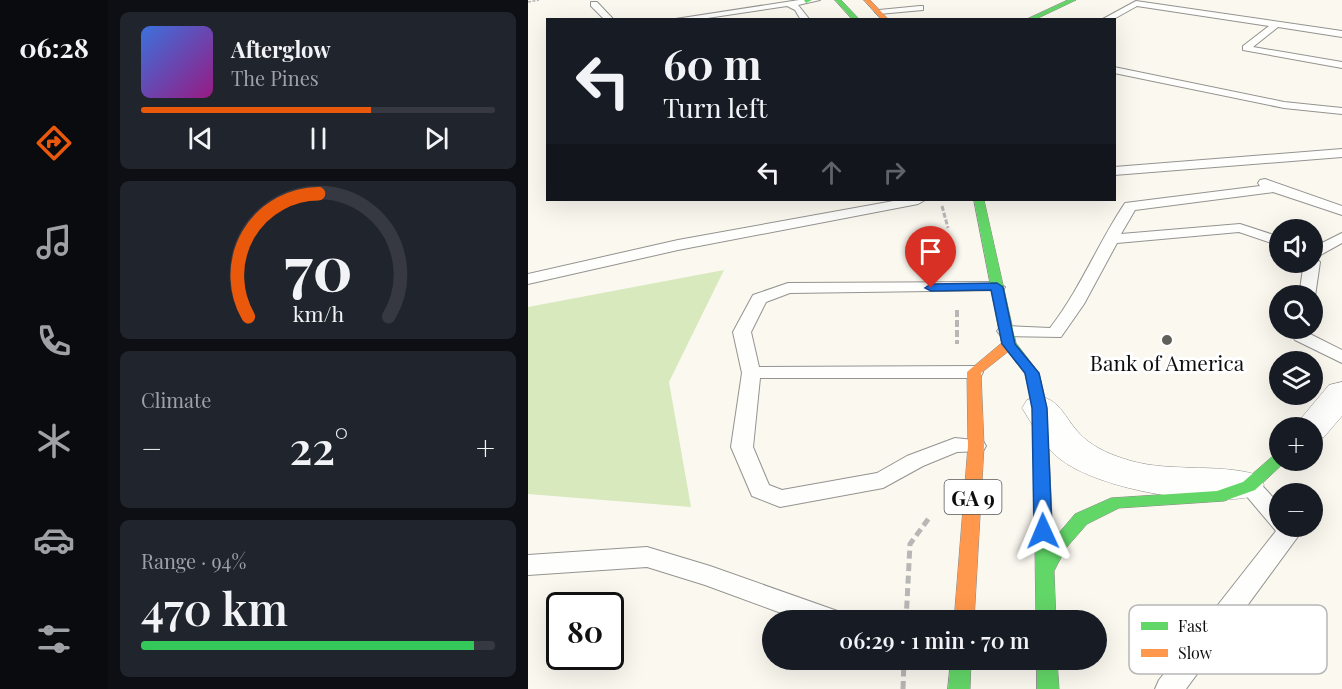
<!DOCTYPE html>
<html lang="en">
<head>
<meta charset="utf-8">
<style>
	body { margin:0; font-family:"Playfair Display",serif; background:#20242c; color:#f1f3f6; height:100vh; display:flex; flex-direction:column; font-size:22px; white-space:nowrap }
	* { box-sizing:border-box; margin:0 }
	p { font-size:20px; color:#9ea1a6 }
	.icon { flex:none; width:33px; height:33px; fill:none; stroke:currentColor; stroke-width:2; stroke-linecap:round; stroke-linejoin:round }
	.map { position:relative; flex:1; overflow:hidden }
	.side { display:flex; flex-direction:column; gap:12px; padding:12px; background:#0d0f14; width:420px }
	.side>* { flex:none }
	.banner { position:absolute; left:18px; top:18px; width:570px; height:183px; border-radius:0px; box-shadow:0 6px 24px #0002; background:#171b24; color:#f1f3f6; overflow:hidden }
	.fabs { position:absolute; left:741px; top:219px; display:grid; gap:12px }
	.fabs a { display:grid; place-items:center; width:54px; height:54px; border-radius:50%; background:#171b24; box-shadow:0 6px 24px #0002; font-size:30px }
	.speed { position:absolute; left:18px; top:592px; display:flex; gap:12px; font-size:30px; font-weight:700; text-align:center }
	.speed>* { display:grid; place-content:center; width:78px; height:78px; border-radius:50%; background:#171b24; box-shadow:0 6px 24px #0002; line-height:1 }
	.speed .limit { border:3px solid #111; border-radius:9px; background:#fff; color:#111 }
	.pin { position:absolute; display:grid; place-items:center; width:51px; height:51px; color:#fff; margin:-62px -26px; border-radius:50% 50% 50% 0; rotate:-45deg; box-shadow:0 0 6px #0007 }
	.pin .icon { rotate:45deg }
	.me { position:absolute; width:66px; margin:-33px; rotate:359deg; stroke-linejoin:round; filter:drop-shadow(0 0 4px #0008) }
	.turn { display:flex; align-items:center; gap:21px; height:126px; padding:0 18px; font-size:27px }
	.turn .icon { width:78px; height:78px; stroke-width:2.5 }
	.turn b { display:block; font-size:42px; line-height:51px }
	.lanes { display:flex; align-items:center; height:57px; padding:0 18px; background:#0003; justify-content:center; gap:30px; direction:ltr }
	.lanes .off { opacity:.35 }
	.big { font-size:45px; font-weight:600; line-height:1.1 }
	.side .widget { flex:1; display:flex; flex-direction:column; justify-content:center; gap:9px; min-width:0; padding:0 21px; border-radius:9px; background:#20242c }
	.side .dial { align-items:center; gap:0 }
	.dial svg { height:156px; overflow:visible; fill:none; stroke:#363941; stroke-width:7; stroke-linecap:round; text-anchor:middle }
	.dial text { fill:#f1f3f6; stroke:none }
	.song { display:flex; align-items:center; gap:18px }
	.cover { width:72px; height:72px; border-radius:9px; background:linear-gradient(135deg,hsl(220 70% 55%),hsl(310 70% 35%)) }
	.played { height:6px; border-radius:3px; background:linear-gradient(90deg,#ea580c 65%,#363941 65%) }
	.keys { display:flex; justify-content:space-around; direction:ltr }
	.heat { display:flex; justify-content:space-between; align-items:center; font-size:33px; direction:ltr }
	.charge { height:9px; border-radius:4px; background:linear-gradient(90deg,#34c759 94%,#363941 0) }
	.trip { position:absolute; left:234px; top:610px; width:345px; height:60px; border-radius:30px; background:#171b24; box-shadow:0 6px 24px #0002; font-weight:600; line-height:60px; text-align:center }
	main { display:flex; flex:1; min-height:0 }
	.tabs { display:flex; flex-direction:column; width:108px; justify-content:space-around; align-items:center; background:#090b0e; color:#9ea1a6 }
	.tabs .icon { width:42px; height:42px }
	.tabs .active { color:#ea580c }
	.tabs b { font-size:27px; color:#f1f3f6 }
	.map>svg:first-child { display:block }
	.forest { fill:#d7e9bd }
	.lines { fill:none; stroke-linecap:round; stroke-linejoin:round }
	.lane-casing { stroke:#94938f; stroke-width:2 }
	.street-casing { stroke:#94938f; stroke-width:1 }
	.fast-casing { stroke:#8b8986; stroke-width:1 }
	.slow-casing { stroke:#8b8986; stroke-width:1 }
	.path-far3 { stroke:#b8b7b6; stroke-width:1.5; stroke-dasharray:3 1.5; stroke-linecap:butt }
	.path-far2 { stroke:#b8b7b6; stroke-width:3; stroke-dasharray:5 2; stroke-linecap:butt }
	.path-far1 { stroke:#b8b7b6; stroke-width:4; stroke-dasharray:7 3; stroke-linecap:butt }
	.path { stroke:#b8b7b6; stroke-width:5; stroke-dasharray:8 4.5; stroke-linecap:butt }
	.lane { fill:#fefefd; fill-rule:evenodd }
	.street { fill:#fefefd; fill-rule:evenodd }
	.fast { fill:#63d668; fill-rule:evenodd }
	.slow { fill:#ff974d; fill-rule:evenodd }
	.route { fill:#1a73e8; stroke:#114b97; stroke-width:1.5 }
	.poi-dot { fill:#605f5c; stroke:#fff; stroke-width:2 }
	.labels { text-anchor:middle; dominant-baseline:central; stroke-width:6; stroke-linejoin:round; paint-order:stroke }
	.shield { fill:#fff; stroke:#565656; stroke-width:1.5 }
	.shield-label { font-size:20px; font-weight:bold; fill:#0d0d0d }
	.poi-label { font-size:21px; fill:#0d0d0d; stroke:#fff }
	.key { fill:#fff; stroke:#b6b6b6; stroke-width:1.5 }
	.key-label { font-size:16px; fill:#0d0d0d }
</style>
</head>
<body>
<main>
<nav class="tabs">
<b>06:28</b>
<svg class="icon active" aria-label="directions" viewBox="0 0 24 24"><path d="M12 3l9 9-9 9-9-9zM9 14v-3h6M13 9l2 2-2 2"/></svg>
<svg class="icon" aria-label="music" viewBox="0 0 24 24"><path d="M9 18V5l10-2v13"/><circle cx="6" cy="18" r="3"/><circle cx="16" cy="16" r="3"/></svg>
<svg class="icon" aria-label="phone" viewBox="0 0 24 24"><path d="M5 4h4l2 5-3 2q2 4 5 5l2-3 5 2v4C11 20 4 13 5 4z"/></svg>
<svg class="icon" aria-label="climate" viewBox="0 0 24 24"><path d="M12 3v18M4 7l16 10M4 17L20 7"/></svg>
<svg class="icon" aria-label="car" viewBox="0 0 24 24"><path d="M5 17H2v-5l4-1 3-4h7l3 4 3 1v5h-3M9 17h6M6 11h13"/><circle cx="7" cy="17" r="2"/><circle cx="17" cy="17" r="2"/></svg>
<svg class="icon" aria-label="filters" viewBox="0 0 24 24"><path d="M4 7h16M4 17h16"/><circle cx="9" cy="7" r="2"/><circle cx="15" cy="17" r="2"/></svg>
</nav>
<section class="side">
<div class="widget">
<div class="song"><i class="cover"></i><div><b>Afterglow</b><p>The Pines</p></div></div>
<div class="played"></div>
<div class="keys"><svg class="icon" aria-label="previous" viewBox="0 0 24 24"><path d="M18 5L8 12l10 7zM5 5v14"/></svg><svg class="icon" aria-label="pause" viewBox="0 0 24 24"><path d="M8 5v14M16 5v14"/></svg><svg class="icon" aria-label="next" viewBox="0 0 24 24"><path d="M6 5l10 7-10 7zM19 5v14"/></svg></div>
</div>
<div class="widget dial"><svg viewBox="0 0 100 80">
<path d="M14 69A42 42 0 1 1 86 69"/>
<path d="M14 69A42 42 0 0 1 50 6" stroke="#ea580c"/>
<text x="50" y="56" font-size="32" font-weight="700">70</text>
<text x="50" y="72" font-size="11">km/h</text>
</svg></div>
<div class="widget"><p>Climate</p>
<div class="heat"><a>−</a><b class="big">22°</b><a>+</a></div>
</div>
<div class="widget"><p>Range · 94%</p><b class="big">470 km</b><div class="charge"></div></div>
</section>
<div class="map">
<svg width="814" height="689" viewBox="0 0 814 689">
	<rect width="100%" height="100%" fill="#fbf8f0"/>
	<!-- forest -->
	<path class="forest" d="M196 270 141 382 163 507 0 494V307Z"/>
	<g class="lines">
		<!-- lane casing -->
		<g class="lane-casing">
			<path id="lane" d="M271 0H292L270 5 282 20H273L267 10 259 6 166 20H141Z
				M608 1 814 31V37L750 27 725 47 814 62V68L715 50V46L741 26 609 6 584 20H573Z
				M63 2H69L86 20H77L63 6Z
				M392 6H395V10L351 14 347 12 351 10Z
				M586 67 756 102 814 108V114L756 108 586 73Z
				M814 149V157L586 175V167Z
				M737 179 814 206V215L745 192 607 210 593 234 712 224 752 237V246L711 232 589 243 556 304 533 337 478 336 472 335 469 331 472 327 478 326 522 328C553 288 570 243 597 203L732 186 730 183 732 180Z
				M371 200H397L390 204 150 250 0 284V274L150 240Z
				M814 233V243L787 258 792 262 787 296 784 300V296H771L776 262H784V248Z
				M469 282 477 287 475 290 262 293 238 302 223 332 231 367 446 366 453 368 455 372 453 376 446 378H232L225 447 241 485 254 490 349 473 379 456 427 438 455 441 458 446 455 451 429 452 395 466 355 488 252 507 224 496 203 447 214 373 205 332 225 295 260 283Z
				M765 328H783L782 334 814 350V363L767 340 764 336Z
				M721 478 729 480 752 505V526H771L774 531 658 689H627L631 680 748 531 710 486 713 480Z
				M119 547 182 566 315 613 319 621H275L177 585 119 567 0 575V555Z"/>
		</g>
		<!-- street casing -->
		<g class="street-casing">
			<path id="street" d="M814 382V416L796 437 784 440V428H765L801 385Z
				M512 396C534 402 536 417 551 433 562 445 578 453 594 458 638 474 687 462 730 475L736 485 730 495C684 509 571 490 532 459 516 447 505 425 494 408L499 400Z"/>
		</g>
		<!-- fast casing -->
		<g class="fast-casing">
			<path id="fast" d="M276 0H284L278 3Z
				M307 0H313L332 20H325Z
				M540 0H548L506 20H497Z
				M446 200H456L488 343 511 373 519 408 525 540 547 514 583 498 689 491 715 482 746 455 752 454V460H759L727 490 696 501 591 508 559 524 538 548 526 571 528 621H508L505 408 497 374 474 344Z
				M423 660H443L442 689H420Z
				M509 660H529L531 689H509Z"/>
		</g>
		<!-- slow casing -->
		<g class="slow-casing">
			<path id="slow" d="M336 0H342L361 20H354Z
				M481 340 486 341 488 344 486 347 453 373 456 446 446 621H426L440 446 439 372 476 341Z"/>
		</g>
		<!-- path-far3 -->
		<path class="path-far3" d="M0 2 11 0"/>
		<!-- path-far2 -->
		<path class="path-far2" d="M414 206 420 228"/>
		<!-- path-far1 -->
		<path class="path-far1" d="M429 310V344"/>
		<!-- path -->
		<path class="path" d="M378 621 382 544 401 518
			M375 689 376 660"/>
		<!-- lane -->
		<use href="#lane" class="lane"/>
		<!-- street -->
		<use href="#street" class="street"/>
		<!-- fast -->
		<use href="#fast" class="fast"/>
		<!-- slow -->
		<use href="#slow" class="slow"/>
	</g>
	<!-- route -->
	<path class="route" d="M469 283 475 287 487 344 511 373 519 408 524 531 522 535 515 537 509 535 506 531 504 408 497 373 474 344 463 290 403 291 397 288 403 284Z"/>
	<!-- markers -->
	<circle class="poi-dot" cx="639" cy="340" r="6"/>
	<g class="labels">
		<!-- shield labels -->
		<rect class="shield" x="416.5" y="480" width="57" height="34" rx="4.5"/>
		<g class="shield-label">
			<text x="445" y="497">GA 9</text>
		</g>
		<!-- poi labels -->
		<g class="poi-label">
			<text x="639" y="362">Bank of America</text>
		</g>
	</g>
	<!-- legend -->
	<rect x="601" y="605" width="198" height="69" rx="9" class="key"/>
	<rect x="613" y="622" width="27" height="8" fill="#63d668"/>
	<rect x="613" y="649" width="27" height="8" fill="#ff974d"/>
	<g class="key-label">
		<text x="650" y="632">Fast</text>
		<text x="650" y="659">Slow</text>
	</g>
</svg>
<div class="fabs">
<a><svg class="icon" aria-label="sound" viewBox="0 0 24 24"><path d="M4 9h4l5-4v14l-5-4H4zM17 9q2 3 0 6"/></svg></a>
<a><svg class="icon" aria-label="search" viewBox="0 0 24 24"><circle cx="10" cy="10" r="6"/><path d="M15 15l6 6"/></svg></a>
<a><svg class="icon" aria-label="layers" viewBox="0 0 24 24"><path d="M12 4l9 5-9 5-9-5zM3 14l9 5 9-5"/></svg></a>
<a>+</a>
<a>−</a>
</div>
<div class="speed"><div class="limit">80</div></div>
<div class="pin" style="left:403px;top:288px;background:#d93025"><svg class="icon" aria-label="arrive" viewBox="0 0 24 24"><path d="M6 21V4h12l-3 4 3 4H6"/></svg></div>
<svg class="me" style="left:515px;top:531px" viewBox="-20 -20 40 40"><path d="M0-17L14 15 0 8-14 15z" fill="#1a73e8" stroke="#fff" stroke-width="4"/></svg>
<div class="trip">06:29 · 1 min · 70 m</div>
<div class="banner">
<div class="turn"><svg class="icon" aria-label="left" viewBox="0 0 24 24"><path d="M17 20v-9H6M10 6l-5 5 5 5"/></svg><div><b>60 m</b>Turn left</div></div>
<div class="lanes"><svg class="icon" aria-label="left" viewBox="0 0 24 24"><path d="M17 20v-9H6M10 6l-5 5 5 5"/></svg><svg class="icon off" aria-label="ahead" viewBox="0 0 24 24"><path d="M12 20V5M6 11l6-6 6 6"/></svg><svg class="icon off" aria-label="right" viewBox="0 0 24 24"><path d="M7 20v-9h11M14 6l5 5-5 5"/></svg></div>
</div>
</div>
</main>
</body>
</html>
